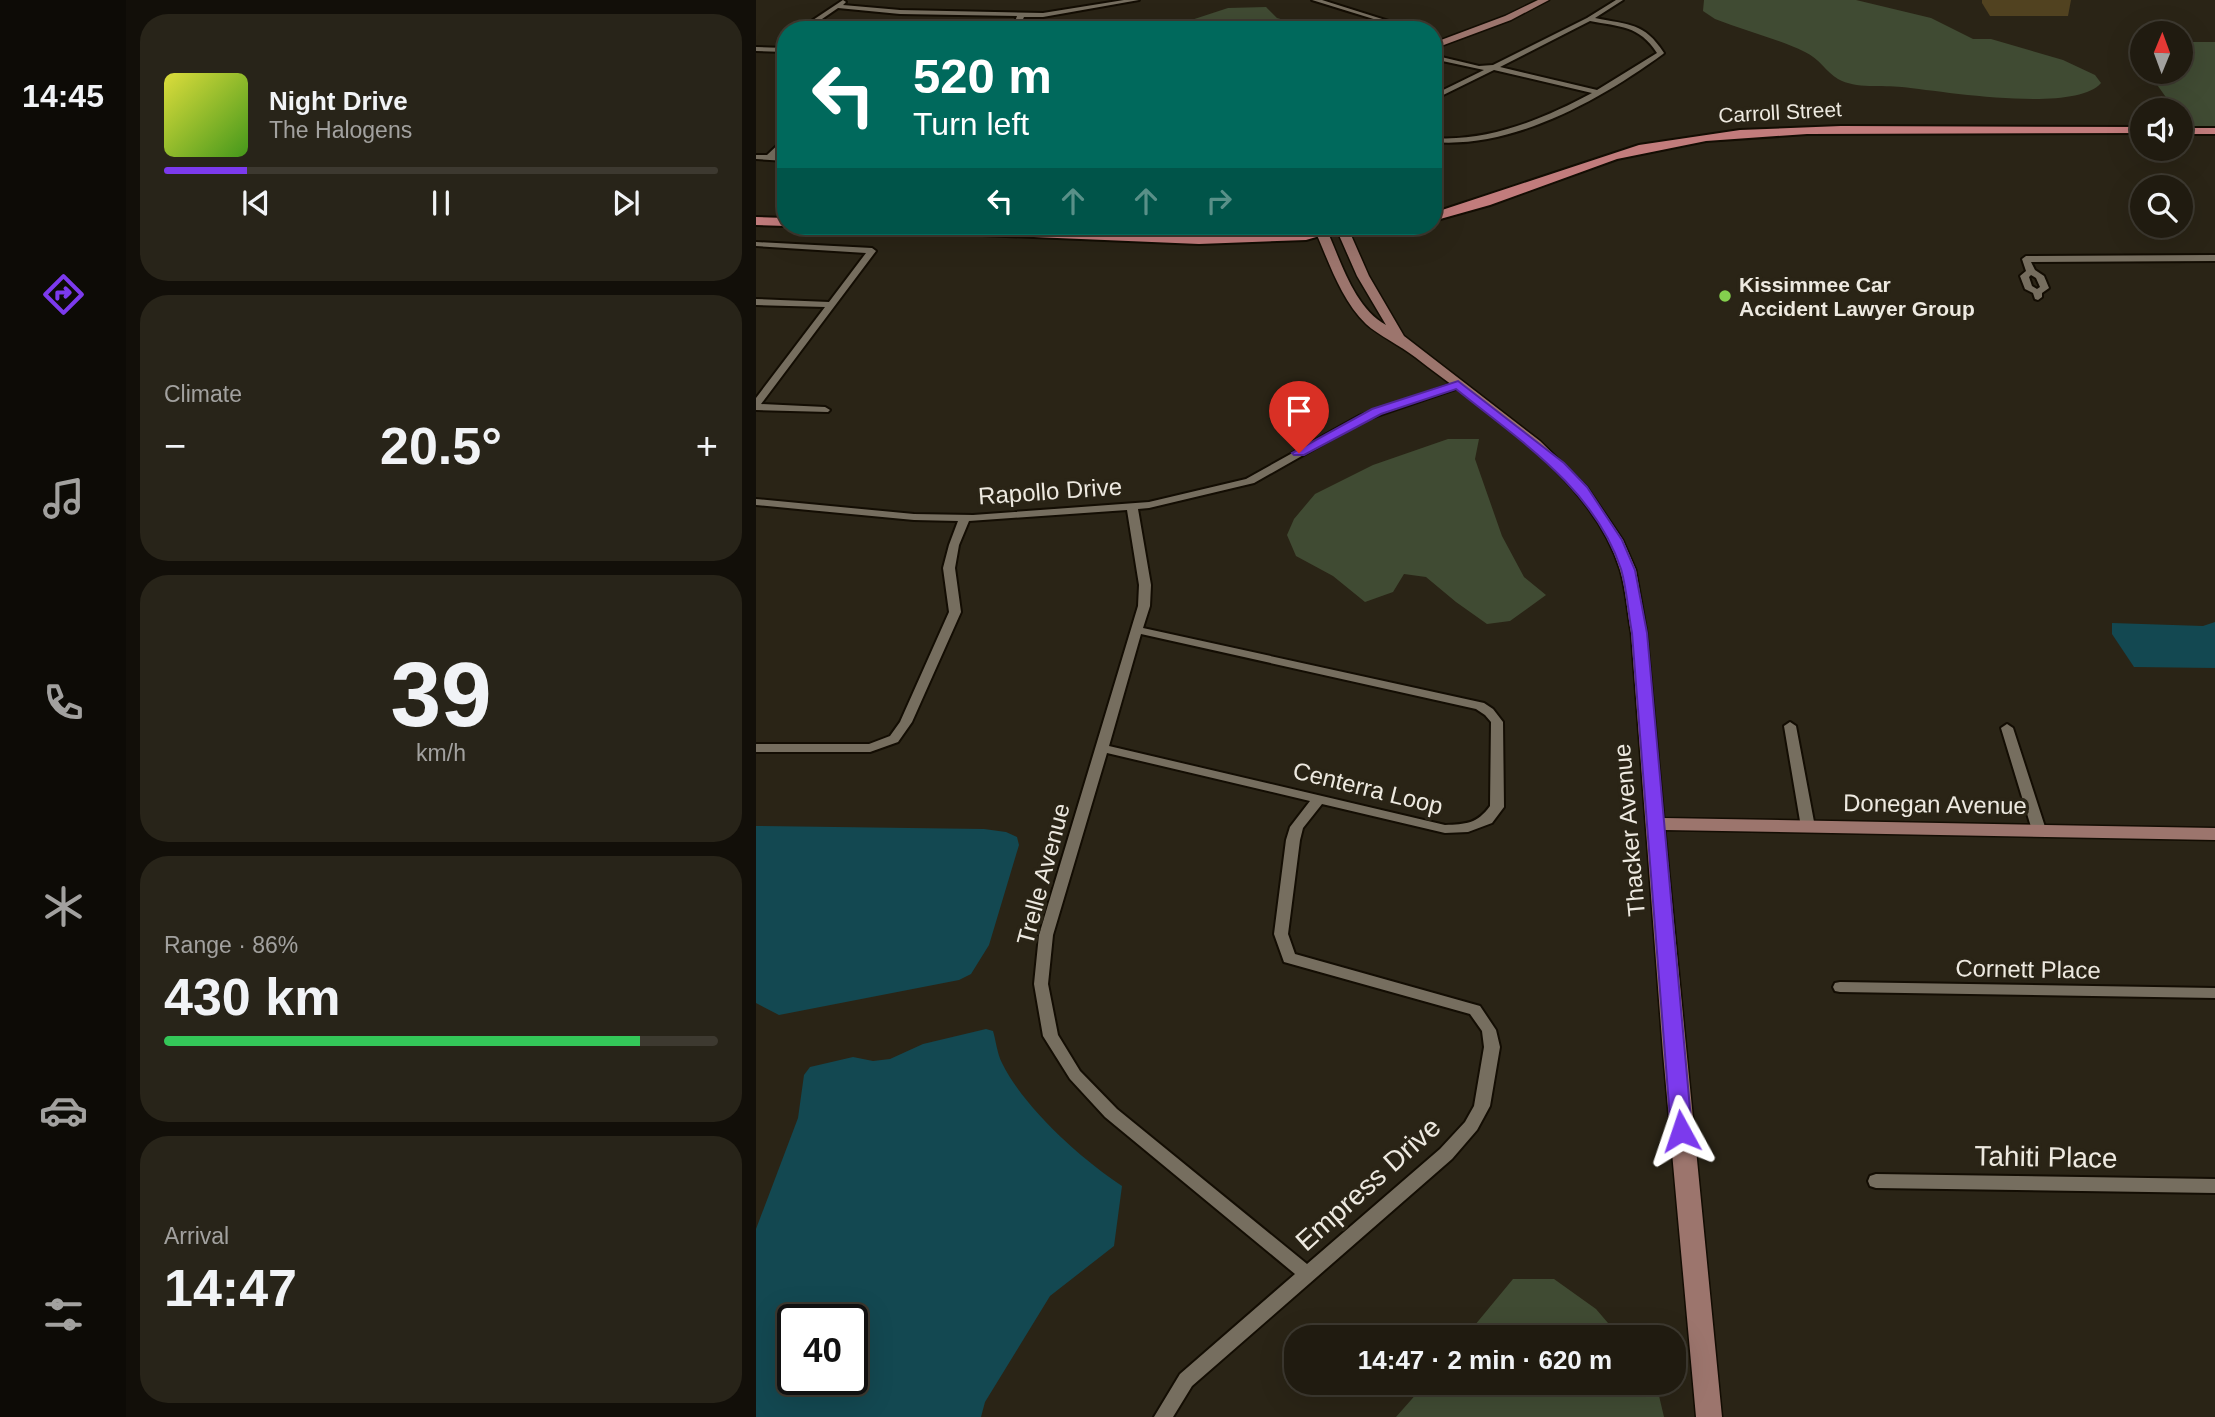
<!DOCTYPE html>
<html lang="en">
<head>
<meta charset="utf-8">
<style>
	body { margin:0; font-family:Arial,sans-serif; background:#282419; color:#f1f3f6; height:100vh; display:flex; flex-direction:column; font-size:26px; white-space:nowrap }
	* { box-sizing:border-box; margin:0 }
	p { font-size:23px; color:#a2a19f }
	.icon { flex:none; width:38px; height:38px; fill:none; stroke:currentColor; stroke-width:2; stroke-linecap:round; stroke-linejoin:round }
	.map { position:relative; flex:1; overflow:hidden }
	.sheet { display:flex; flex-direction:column; gap:14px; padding:14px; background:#120f09; width:630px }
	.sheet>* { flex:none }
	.guide { position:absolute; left:21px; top:21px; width:665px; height:214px; border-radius:28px; box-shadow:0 7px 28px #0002,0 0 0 2px #3d3930; background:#00695c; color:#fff; overflow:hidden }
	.needle { width:46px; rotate:1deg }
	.controls { position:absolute; left:1374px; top:21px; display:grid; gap:14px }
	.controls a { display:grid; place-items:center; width:63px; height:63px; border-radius:50%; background:#201b10; box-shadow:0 7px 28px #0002,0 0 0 2px #3d3930; font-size:35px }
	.speed { position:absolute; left:21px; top:1304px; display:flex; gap:14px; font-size:35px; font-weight:700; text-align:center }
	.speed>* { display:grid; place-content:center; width:91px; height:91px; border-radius:50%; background:#201b10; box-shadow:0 7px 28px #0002,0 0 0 2px #3d3930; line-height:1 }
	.speed .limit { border:4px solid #111; border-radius:10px; background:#fff; color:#111 }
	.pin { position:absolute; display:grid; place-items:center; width:60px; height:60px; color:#fff; margin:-72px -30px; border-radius:50% 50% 50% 0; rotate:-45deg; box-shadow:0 0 7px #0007 }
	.pin .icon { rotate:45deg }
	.me { position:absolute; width:77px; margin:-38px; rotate:355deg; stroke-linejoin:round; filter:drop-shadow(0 0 5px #0008) }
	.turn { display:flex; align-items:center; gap:24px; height:147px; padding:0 21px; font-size:32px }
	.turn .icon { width:91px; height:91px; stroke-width:2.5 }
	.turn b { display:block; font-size:49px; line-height:60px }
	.lanes { display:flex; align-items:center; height:66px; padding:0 21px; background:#0003; justify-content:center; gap:35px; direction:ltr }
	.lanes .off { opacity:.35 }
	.big { font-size:52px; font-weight:600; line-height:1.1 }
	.sheet .tile { flex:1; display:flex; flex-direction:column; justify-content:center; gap:10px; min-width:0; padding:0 24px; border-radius:28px; background:#282419 }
	.sheet .dial { align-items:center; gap:0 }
	.dial b { font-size:91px; line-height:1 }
	.song { display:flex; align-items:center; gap:21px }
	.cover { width:84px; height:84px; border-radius:10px; background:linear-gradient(135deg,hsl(60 70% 55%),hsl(100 70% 35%)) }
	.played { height:7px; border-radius:4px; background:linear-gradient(90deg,#7c3aed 15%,#3d3930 15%) }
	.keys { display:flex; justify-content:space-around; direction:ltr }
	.heat { display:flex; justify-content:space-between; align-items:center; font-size:38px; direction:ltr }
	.charge { height:10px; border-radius:5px; background:linear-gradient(90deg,#34c759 86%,#3d3930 0) }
	.trip { position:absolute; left:528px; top:1325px; width:402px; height:70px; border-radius:28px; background:#201b10; box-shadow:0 7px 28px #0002,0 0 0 2px #3d3930; font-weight:600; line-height:70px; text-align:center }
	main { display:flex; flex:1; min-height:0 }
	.tab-bar { display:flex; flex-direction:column; width:126px; justify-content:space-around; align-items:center; background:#0d0b06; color:#a2a19f }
	.tab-bar .icon { width:49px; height:49px }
	.tab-bar .active { color:#7c3aed }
	.tab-bar b { font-size:32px; color:#f1f3f6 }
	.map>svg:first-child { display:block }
	.green { fill:#404b33 }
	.water { fill:#134851; fill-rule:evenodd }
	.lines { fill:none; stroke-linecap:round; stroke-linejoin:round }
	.street-casing { stroke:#130d03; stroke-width:4 }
	.secondary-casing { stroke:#130d03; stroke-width:3 }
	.primary-casing { stroke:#130d03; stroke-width:4 }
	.street { fill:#766e5f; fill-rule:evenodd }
	.secondary { fill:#9c756d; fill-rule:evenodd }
	.primary { fill:#c27c7c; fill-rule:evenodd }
	.wall { fill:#514220 }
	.route { fill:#7c3aed; stroke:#51269a; stroke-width:2 }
	.poi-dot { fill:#84d04e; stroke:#2a2416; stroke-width:2.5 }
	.labels { text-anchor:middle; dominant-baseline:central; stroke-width:7; stroke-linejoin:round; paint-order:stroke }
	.far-street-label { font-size:21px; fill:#ede9e0; stroke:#2a2416 }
	.far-poi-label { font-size:21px; font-weight:bold; fill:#ede9e0; stroke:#2a2416; text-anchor:start }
	.street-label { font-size:24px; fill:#ede9e0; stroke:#2a2416 }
	.near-street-label { font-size:28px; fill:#ede9e0; stroke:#2a2416 }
</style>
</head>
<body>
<main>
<nav class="tab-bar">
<b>14:45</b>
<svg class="icon active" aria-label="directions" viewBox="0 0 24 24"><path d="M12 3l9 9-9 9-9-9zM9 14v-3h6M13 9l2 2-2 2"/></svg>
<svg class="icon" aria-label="music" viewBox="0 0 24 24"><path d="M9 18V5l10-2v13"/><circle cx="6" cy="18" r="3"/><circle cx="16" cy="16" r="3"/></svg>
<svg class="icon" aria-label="phone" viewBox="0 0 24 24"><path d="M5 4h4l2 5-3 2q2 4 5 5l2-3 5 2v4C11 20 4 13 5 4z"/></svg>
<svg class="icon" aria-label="climate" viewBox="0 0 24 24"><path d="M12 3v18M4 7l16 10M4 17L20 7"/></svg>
<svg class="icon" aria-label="car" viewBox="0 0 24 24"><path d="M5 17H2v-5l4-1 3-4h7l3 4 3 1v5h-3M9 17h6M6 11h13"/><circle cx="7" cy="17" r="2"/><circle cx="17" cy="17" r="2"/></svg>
<svg class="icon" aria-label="filters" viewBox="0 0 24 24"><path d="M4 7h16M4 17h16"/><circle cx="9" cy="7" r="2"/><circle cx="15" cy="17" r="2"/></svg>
</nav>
<section class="sheet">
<div class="tile">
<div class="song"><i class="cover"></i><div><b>Night Drive</b><p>The Halogens</p></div></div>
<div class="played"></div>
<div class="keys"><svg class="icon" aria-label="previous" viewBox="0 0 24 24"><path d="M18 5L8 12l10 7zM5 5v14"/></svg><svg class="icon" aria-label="pause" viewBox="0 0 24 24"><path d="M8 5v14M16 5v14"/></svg><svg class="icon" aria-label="next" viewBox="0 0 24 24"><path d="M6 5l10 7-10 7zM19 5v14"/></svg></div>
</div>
<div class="tile"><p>Climate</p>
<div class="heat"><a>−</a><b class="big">20.5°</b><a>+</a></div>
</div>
<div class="tile dial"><b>39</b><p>km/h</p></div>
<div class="tile"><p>Range · 86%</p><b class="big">430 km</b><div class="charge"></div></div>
<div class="tile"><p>Arrival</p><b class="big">14:47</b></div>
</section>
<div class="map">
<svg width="1459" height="1417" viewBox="0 0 1459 1417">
	<rect width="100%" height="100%" fill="#2a2416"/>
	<!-- green -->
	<path class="green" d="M948 0H1100L1175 18 1217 39H1235L1307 60 1339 75 1345 83C1319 114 1185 91 1146 87 1126 85 1100 89 1082 79 1071 73 1063 58 1049 52 1020 38 989 31 959 19L947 11Z
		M510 7 521 18 564 30H364L414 27 472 8Z
		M1425 42H1459V129H1433L1428 126 1424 110H1419L1392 72H1424Z
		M692 439H723L719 459 746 536 768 577 790 595 754 621 731 624 700 602 670 577 648 574 637 592 609 602 577 576 540 556 531 535 538 519 559 494 617 465Z
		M757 1279H798L840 1309 864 1337H709Z
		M670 1383H900L908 1417H640Z"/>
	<!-- water -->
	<path class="water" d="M1459 622V668L1378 667 1356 634V623L1447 626Z
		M0 826 228 829 250 832 261 837 263 845 233 945 215 974 203 980 23 1015 0 1003Z
		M230 1029 237 1031C240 1041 241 1053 246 1063 268 1108 325 1159 366 1186L358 1246 294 1296 229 1402 225 1417H0V1229L42 1118 48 1075 54 1067 97 1057 117 1061 134 1059 167 1044ZM37 1320H96V1379H37Z"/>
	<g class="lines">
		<!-- street casing -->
		<g class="street-casing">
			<path id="street" d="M368 0H383L287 17H268L262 30H256L261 16 144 14 82 8 50 30H42L87 0 90 2 87 5 144 10 287 13Z
				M556 0H566L642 24 637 25Z
				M860 0H867L839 18C873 25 888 22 908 53L907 54C844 100 757 149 677 142V138C733 142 787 119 836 93L738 70 677 100V95L728 70 677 59V55L723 66 737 65 831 18ZM834 21C864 27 883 25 901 53L841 90 744 67Z
				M0 47 30 48V52L0 51Z
				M27 140H30V146L19 156 30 157V161L0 159V155H11Z
				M0 242 116 248 120 251 5 404 69 407 74 410 72 412 0 410V398L69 307 0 305V299L73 302 110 253 0 246Z
				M1459 255V261L1275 262 1279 270 1288 276 1293 288 1286 293V297L1282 300 1279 299 1277 293 1269 289 1264 276 1270 271 1266 259 1270 256ZM1275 275 1280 278 1284 287 1281 289 1276 286 1273 277Z
				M702 382 705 383V387L609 420 498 483 393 508 382 509 395 585 394 606 387 628 728 703 737 709 747 722 748 807 736 823 712 832 689 833 566 804 547 828 544 840 532 934 539 954 724 1006 740 1030 744 1047 734 1106 721 1130 696 1159 436 1386 417 1417H398L424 1374 539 1274 349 1117 314 1079 287 1036 278 984 283 935 382 606 383 585 371 510 213 521 203 545 199 568 205 612 156 722 142 742 114 752H0V744H113L134 736 144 722 193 612 187 568 193 545 202 521 158 520 0 505V499L158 514 217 515 393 502 490 479 603 416ZM385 634 720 709 729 715 735 722 734 806C721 824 710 824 689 825L353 746ZM351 753 554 801 534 827 530 840 518 934 528 962 714 1014 726 1031 728 1047 718 1106 709 1122 684 1149 551 1264 361 1109 324 1071 302 1035 292 984 297 935Z
				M1034 722 1040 726 1059 827 1052 831 1045 827 1028 726Z
				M1251 724 1257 728 1290 830 1288 833H1278L1276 830 1245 728Z
				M1084 982 1459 988V998L1084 992 1079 991 1077 987 1079 983Z
				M1120 1174 1459 1179V1193L1120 1188 1114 1186 1112 1181 1114 1176Z"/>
		</g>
		<!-- secondary casing -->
		<g class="secondary-casing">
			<path id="secondary" d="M782 0H793L755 20 677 49V43L749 16Z
				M557 226H569C584 258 597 307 630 325L601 276 579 226H591L613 276 648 336 784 441 831 487 867 540 880 570 891 633 908 818 1459 828V840L909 830 966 1417H940L907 1053 875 633C871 612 870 590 864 570 836 478 731 413 659 357 645 346 622 335 610 324 584 299 572 259 557 226Z"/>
		</g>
		<!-- primary casing -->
		<g class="primary-casing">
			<path id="primary" d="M1085 126 1386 127V133L1051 134 950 141 861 159 734 205 677 221V213L883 145 984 130Z
				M1424 128H1459V134H1424Z
				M0 217 30 218V226L0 225Z
				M103 226H195L443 236 547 232V227L552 226H633L627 230 567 235 550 240 443 244 109 230Z"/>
		</g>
		<!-- street -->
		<use href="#street" class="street"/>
		<!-- secondary -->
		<use href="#secondary" class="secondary"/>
		<!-- primary -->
		<use href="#primary" class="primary"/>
	</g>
	<!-- wall -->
	<path class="wall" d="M1226 0H1315L1312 16H1234L1226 3Z"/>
	<!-- route -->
	<path class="route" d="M702 381 808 463 831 487 866 540 879 570 891 633 936 1131 932 1137 925 1139 918 1137 915 1131 876 633C872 612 871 589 865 569 838 488 763 440 700 389L625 414 548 455H538L536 453 616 409Z"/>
	<!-- markers -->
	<circle class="poi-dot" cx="969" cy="296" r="7"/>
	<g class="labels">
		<!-- far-street labels -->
		<g class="far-street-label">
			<text transform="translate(1024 112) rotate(-3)">Carroll Street</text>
		</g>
		<!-- far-poi labels -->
		<g class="far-poi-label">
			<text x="983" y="284">Kissimmee Car<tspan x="983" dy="24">Accident Lawyer Group</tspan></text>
		</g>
		<!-- street labels -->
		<g class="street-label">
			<text transform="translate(294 491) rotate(-4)">Rapollo Drive</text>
			<text transform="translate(612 788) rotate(14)">Centerra Loop</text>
			<text transform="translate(1179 804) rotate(1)">Donegan Avenue</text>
			<text transform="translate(873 830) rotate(-95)">Thacker Avenue</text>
			<text transform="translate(287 874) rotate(-75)">Trelle Avenue</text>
			<text transform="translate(1272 969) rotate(1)">Cornett Place</text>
		</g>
		<!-- near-street labels -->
		<g class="near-street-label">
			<text transform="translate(1290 1157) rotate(1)">Tahiti Place</text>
			<text transform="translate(612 1184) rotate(-42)">Empress Drive</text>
		</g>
	</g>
</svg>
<div class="controls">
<a><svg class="needle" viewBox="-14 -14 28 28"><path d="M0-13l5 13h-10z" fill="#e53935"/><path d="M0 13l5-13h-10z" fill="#a2a19f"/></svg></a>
<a><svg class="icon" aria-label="sound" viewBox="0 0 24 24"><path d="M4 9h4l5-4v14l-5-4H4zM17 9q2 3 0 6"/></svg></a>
<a><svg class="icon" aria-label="search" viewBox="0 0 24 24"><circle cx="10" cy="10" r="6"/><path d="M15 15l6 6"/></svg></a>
</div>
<div class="speed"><div class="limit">40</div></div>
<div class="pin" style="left:543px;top:453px;background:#d93025"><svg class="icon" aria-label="arrive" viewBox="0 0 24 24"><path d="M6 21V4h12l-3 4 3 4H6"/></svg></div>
<svg class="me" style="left:925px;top:1131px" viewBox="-20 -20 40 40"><path d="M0-17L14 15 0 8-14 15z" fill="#7c3aed" stroke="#fff" stroke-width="4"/></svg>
<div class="trip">14:47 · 2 min · 620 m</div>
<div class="guide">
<div class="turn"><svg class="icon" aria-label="left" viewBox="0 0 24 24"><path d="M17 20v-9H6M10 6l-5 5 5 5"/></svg><div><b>520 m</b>Turn left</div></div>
<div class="lanes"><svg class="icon" aria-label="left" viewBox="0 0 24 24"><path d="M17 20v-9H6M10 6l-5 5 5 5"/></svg><svg class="icon off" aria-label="ahead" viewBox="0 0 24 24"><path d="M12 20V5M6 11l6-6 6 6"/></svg><svg class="icon off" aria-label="ahead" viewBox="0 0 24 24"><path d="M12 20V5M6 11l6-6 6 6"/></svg><svg class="icon off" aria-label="right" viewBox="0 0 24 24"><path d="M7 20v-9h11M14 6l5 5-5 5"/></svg></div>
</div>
</div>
</main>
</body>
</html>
